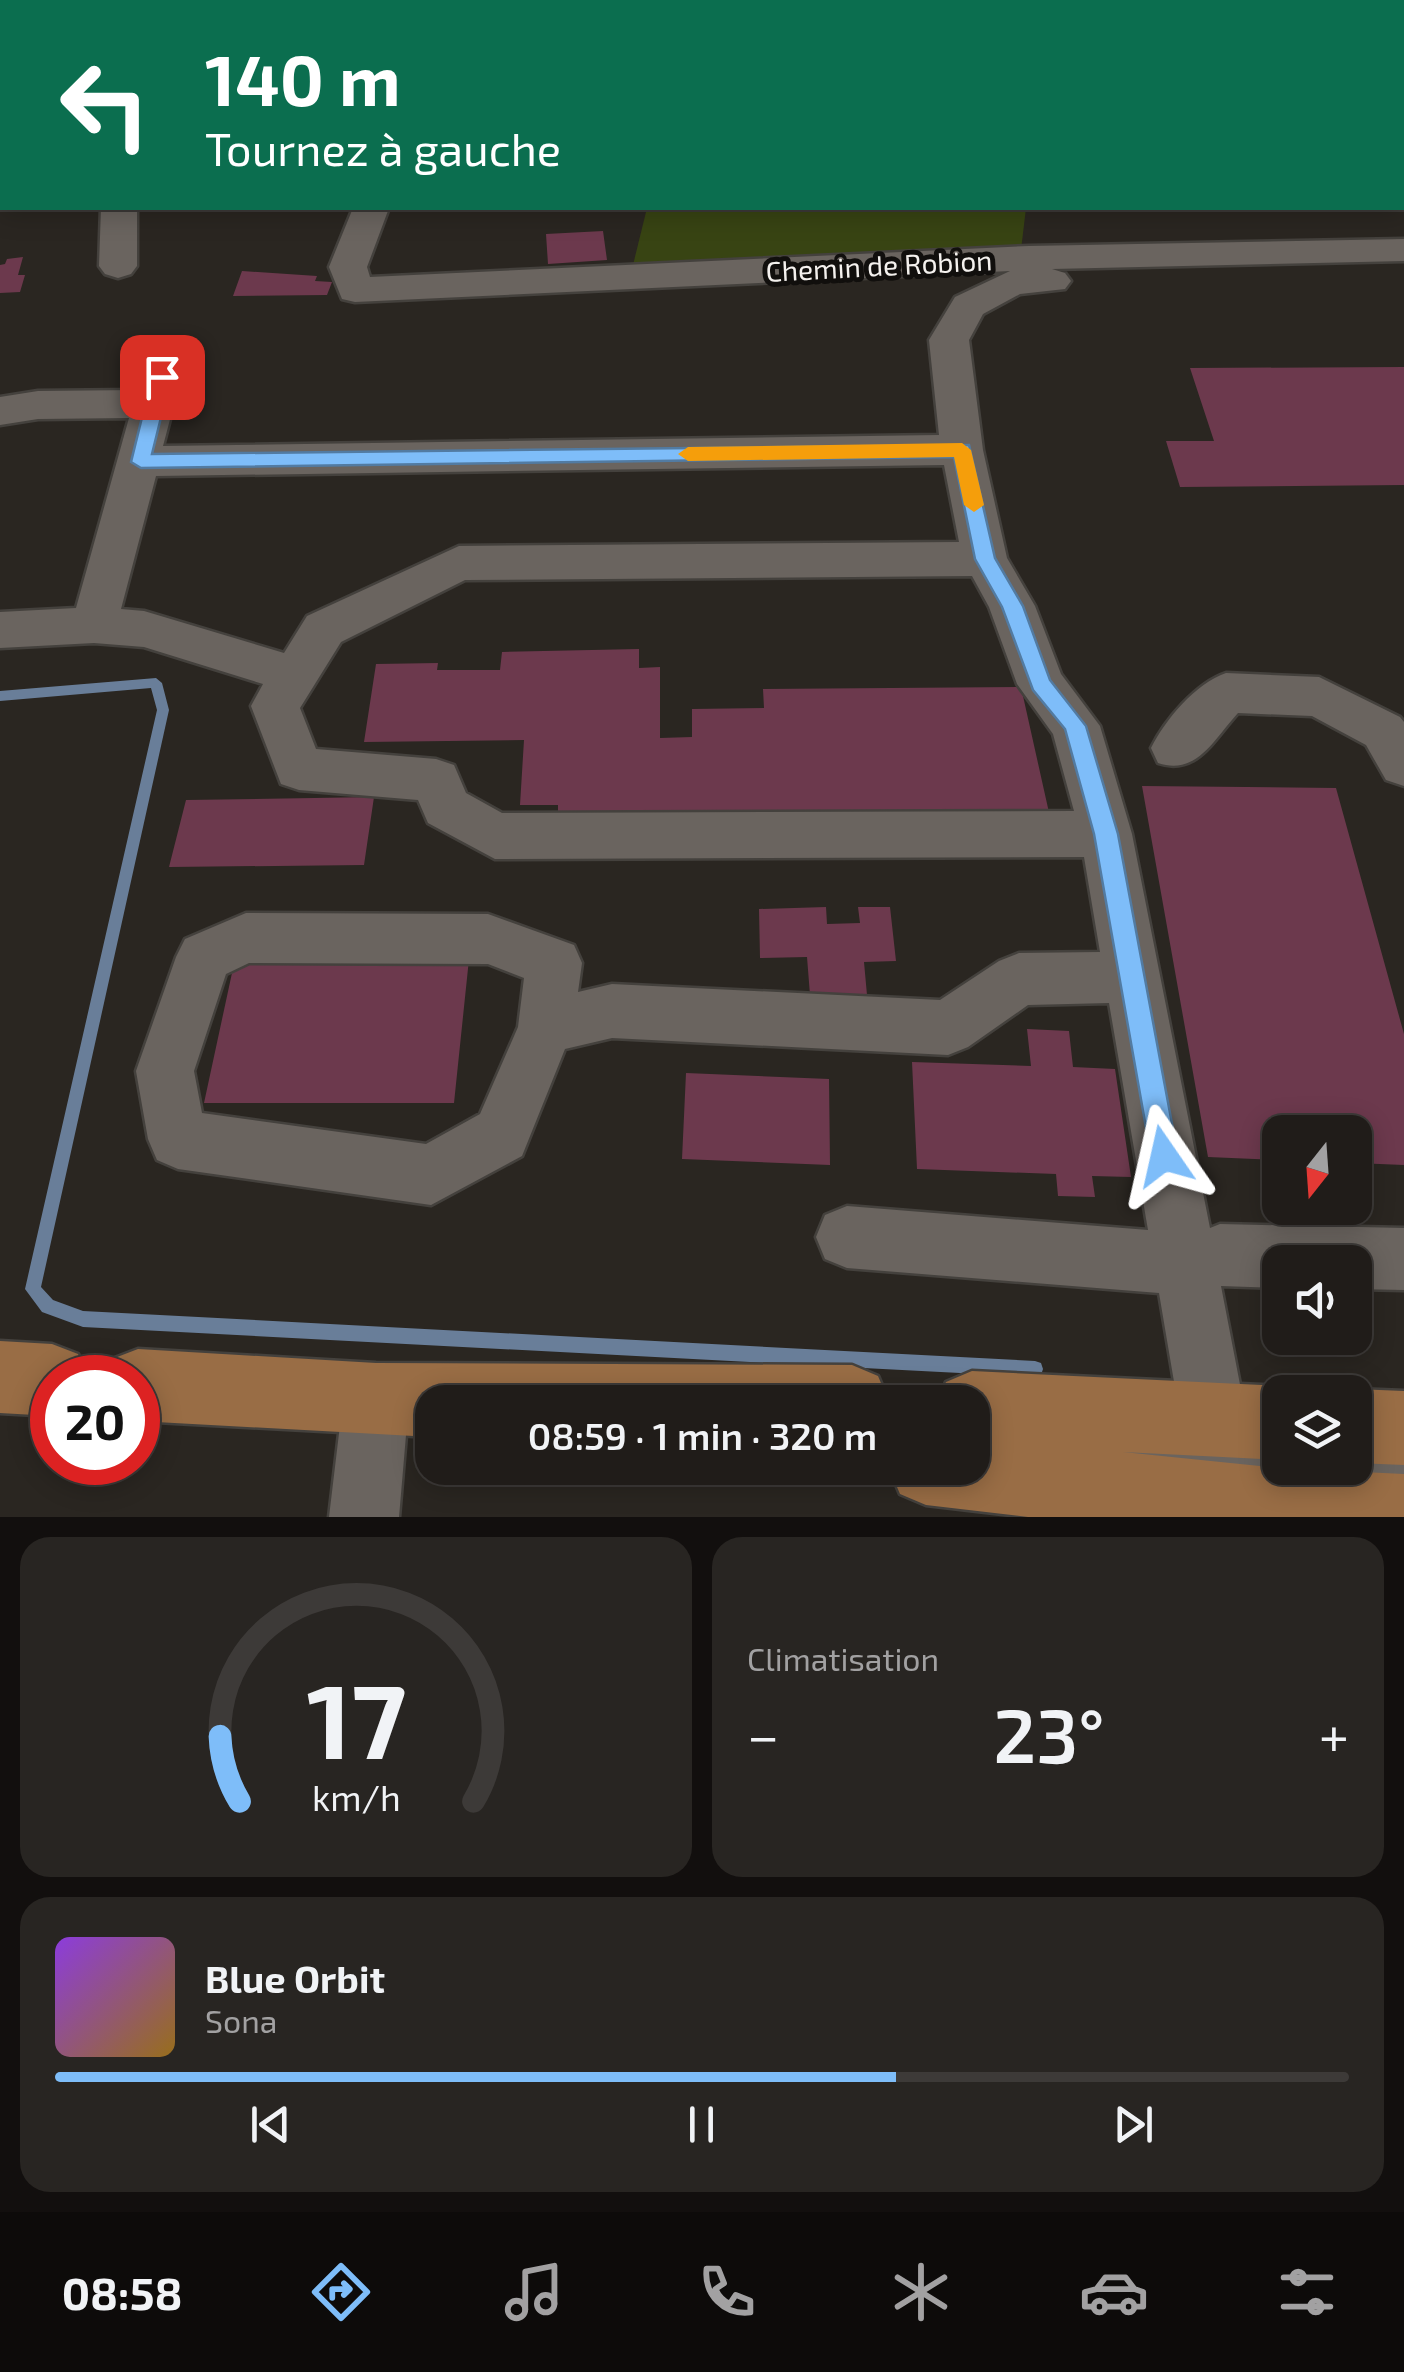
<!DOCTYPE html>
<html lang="fr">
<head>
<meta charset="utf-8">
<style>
	body { margin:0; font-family:"Exo 2",sans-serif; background:#282522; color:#f1f3f6; height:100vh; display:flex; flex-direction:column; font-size:38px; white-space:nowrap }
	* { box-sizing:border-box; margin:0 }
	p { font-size:32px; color:#a2a1a2 }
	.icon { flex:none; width:55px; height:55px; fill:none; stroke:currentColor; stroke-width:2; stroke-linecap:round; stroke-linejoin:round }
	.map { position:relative; height:1517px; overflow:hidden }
	.sheet { display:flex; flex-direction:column; gap:20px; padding:20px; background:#120f0e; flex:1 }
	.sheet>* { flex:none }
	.hud { position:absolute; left:0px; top:0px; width:1405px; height:210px; box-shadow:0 5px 25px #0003,0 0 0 2px #3d3a38; background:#0b6e4f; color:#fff; overflow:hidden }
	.needle { width:65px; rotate:197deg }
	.buttons { position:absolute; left:1262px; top:1115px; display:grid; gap:20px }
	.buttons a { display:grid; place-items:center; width:110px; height:110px; border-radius:20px; background:#201c19; box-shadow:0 5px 25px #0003,0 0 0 2px #3d3a38; font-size:50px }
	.speed { position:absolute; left:30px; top:1355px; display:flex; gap:20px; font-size:50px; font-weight:700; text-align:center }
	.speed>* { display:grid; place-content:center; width:130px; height:130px; border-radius:50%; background:#201c19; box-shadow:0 5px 25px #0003,0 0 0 2px #3d3a38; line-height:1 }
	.speed .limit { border:15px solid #d22; background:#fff; color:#111 }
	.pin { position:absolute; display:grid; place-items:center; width:85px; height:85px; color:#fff; margin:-42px; border-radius:20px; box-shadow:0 5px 15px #0006 }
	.me { position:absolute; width:110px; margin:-55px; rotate:349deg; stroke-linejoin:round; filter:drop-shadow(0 0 8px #0008) }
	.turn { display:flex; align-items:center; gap:35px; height:210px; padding:0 40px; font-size:45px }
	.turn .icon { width:130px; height:130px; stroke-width:2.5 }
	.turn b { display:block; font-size:70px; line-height:85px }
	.big { font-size:75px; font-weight:600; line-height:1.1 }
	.sheet .tile { flex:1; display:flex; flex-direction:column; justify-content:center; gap:15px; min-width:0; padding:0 35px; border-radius:30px; background:#282522 }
	.sheet .dial { align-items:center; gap:0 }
	.dial svg { height:260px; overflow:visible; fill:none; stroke:#3d3a38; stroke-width:7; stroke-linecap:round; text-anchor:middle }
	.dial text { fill:#f1f3f6; stroke:none }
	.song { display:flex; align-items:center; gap:30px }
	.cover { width:120px; height:120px; border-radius:15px; background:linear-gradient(135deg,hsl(270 70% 55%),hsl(40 70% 35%)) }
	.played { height:10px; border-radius:5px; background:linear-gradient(90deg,#7ebdf9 65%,#3d3a38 65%) }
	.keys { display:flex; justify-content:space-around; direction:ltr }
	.heat { display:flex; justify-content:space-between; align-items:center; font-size:55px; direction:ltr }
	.sheet .tiles { flex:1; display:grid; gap:20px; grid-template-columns:1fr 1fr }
	.tile:last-child { grid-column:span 2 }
	.trip { position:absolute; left:415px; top:1385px; width:575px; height:100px; border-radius:30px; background:#201c19; box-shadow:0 5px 25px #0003,0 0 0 2px #3d3a38; font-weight:600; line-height:100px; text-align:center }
	.dock { display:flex; height:160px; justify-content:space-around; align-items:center; background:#0d0b0a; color:#a2a1a2 }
	.dock .icon { width:70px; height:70px }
	.dock .selected { color:#7ebdf9 }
	.dock b { font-size:45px; color:#f1f3f6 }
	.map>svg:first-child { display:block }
	.green { fill:#384413 }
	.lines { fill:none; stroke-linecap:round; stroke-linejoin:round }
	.stream { fill:#697e99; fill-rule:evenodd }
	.building { fill:#6c394d }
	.minor-casing { stroke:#44413d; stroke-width:5 }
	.major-casing { stroke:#44413d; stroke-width:5 }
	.path { stroke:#6f6c67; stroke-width:5; stroke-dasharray:5 5; stroke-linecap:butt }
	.minor { fill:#6a645f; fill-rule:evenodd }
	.major { fill:#996d45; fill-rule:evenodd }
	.route { fill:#7ebdf9; stroke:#527ba2; stroke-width:2.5 }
	.slow { fill:#f59e0b }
	.labels { text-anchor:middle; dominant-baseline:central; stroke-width:10; stroke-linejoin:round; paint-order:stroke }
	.far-street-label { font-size:28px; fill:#f4f1ee; stroke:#110f0d }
</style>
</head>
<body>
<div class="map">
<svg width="1404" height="1517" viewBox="0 0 1404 1517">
	<rect width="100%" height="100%" fill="#2a2621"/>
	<!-- green -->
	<path class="green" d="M647 208H1026L1021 250 633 265Z"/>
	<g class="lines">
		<!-- stream -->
		<path class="stream" d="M156 678 162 683 169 710 41 1287 53 1300 83 1311 1035 1361 1041 1363 1043 1369 1041 1375 1035 1377 83 1327 42 1312 25 1289 157 710 151 688 0 701V691Z"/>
	</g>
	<!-- building -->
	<path class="building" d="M603 231 607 260 548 264 546 234Z
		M23 257 18 275H25L20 292 0 293V265L5 264 7 259Z
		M242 271 317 276 315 281 332 282 327 295 233 296Z
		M1404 367V485L1180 487 1166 441H1214L1190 368Z
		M639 649V668L660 667V738L692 737V709L764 708 763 689 1021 687 1050 817 558 820V805H520L524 740 364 742 376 664 438 663 437 670H500L502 652Z
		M1142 786 1336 788 1404 1034V1165L1355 1163V1132H1280V1160L1208 1157Z
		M374 797 364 865 169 867 186 800Z
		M826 907 827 924 860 923 858 907H890L896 961 864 962 867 995H810L807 957 760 958 759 909Z
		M235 959H469L454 1103H204Z
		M1027 1029 1069 1031 1073 1067 1115 1069 1131 1177 1092 1176 1095 1197 1058 1196 1056 1174 917 1169 912 1062 1031 1066Z
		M686 1073 829 1079 830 1165 682 1159Z"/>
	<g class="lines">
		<!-- minor casing -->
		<g class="minor-casing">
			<path id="minor" d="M151 0H181V2H151Z
				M0 122H2V142H0Z
				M101 208H137V266L131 274 118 278 105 274 99 266Z
				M353 208H389L367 267 370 277 1029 246 1404 239V261L1052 269 1065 273 1071 281 1065 289 1020 294 983 314 969 340 983 450 1007 558 1035 606 1061 674 1100 726 1132 834 1210 1228 1220 1224 1404 1228V1290L1355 1289V1262H1280V1288L1221 1286 1248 1426 1280 1427V1468H1311L1304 1485 1280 1495 1255 1494 1258 1517H1188L1186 1491 1100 1487 1076 1477 1066 1453 1076 1429 1100 1419 1181 1423 1159 1293 847 1268 825 1259 816 1237 825 1215 847 1206 1148 1230 1109 1003 1028 1005 968 1047 948 1055 612 1038 565 1049 522 1156 431 1205 178 1169 157 1160 148 1139 136 1071 176 957 185 939 246 913 488 914 574 945 582 963 578 992 612 984 940 1000 999 961 1019 953 1100 952 1084 857 495 859 428 823 418 800 299 790 281 784 251 706 263 684 144 647 94 643 0 648V612L76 608 129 418 38 419 0 425V397L38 391 137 390 154 342 168 338 182 342 188 351 163 446 939 435 929 340 955 297 1010 271 355 302 342 299 329 267ZM944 465 959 542 459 546 307 616 284 653 144 611 121 609 156 476ZM972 576 989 607 1017 684 1053 734 1074 811 502 813 466 793 454 765 436 759 316 749 300 708 341 642 465 580ZM249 963 488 964 524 978 518 1027 480 1114 426 1144 202 1113 194 1071 226 974Z
				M1226 673 1319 677 1400 717 1404 722V786L1386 780 1366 745 1312 716 1238 713C1214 739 1197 776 1158 763L1151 748C1165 720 1196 683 1226 673Z
				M376 1367 399 1377 409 1400 399 1517H329L343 1400 353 1377Z
				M1404 1425V1493C1379 1503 1355 1497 1331 1487L1323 1468H1355V1429L1391 1430Z"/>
		</g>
		<!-- major casing -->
		<g class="major-casing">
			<path id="major" d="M0 1341 52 1344 78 1354 87 1378H52V1416L0 1413Z
				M138 1349 376 1363 852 1365 878 1376 889 1402H432V1437L138 1421V1378H105L112 1359Z
				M972 1371 1280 1386 1295 1392H1280V1460L1123 1452 1280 1468 1404 1474V1517H1028L926 1505 900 1494 889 1468H972V1402H938L946 1382Z
				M1355 1389 1404 1391V1465L1355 1463V1392H1347Z"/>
		</g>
		<!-- path -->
		<path class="path" d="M522 2 531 0"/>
		<!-- minor -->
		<use href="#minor" class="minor"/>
		<!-- major -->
		<use href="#major" class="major"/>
	</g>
	<!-- route -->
	<path class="route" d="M162 371 171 377 152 454 969 445 995 558 1023 606 1050 680 1086 726 1118 834 1178 1156 1174 1166 1164 1170 1155 1166 1151 1156 1094 834 1065 729 1033 690 1002 607 975 559 954 457 141 468 131 462 152 377Z"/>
	<!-- slow -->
	<path class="slow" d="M962 443 971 450 984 505 974 512 964 505 954 457 688 461 678 454 688 447Z"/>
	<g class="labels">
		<!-- far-street labels -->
		<g class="far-street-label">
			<text transform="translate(879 265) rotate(-3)">Chemin de Robion</text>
		</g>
	</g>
</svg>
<div class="buttons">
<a><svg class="needle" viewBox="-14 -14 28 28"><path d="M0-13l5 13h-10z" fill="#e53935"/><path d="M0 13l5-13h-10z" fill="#a2a1a2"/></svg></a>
<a><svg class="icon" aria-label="sound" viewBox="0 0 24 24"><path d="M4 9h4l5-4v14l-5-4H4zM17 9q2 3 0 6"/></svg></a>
<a><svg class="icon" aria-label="layers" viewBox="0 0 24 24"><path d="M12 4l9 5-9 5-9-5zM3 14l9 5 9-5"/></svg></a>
</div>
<div class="speed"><div class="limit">20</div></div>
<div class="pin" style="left:162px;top:377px;background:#d93025"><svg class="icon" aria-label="arrive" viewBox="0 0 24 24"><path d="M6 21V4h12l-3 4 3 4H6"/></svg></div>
<svg class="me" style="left:1164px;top:1156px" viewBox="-20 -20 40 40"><path d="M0-17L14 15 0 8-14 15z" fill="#7ebdf9" stroke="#fff" stroke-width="4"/></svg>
<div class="trip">08:59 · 1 min · 320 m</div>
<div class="hud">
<div class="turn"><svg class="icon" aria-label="left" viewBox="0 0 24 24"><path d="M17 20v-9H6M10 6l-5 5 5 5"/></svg><div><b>140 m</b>Tournez à gauche</div></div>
</div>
</div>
<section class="sheet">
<div class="tiles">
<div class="tile dial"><svg viewBox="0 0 100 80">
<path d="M14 69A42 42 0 1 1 86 69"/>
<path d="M14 69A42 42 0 0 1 8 49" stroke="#7ebdf9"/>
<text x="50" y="56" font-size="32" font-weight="700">17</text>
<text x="50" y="72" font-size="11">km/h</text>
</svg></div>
<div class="tile"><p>Climatisation</p>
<div class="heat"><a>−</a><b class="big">23°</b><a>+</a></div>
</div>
<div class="tile">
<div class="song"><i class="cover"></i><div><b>Blue Orbit</b><p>Sona</p></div></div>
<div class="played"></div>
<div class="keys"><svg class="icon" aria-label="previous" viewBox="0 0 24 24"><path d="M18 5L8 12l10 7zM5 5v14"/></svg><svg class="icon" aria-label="pause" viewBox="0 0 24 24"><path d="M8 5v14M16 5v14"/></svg><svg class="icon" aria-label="next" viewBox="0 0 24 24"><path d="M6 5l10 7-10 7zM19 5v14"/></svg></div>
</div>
</div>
</section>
<nav class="dock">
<b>08:58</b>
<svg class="icon selected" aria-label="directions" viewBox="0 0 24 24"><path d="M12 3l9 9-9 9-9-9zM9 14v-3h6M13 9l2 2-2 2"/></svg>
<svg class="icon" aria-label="music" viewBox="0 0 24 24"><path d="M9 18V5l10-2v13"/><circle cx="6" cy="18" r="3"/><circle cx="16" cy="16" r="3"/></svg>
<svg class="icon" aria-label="phone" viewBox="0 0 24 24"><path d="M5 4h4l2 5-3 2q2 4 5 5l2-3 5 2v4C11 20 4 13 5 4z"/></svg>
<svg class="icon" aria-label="climate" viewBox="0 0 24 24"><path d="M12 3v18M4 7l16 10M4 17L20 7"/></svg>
<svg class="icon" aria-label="car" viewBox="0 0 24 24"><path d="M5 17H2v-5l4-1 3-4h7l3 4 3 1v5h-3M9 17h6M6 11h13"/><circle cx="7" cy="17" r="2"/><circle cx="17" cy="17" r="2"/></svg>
<svg class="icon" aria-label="filters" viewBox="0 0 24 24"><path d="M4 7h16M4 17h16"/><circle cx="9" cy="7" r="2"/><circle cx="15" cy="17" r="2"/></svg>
</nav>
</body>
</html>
